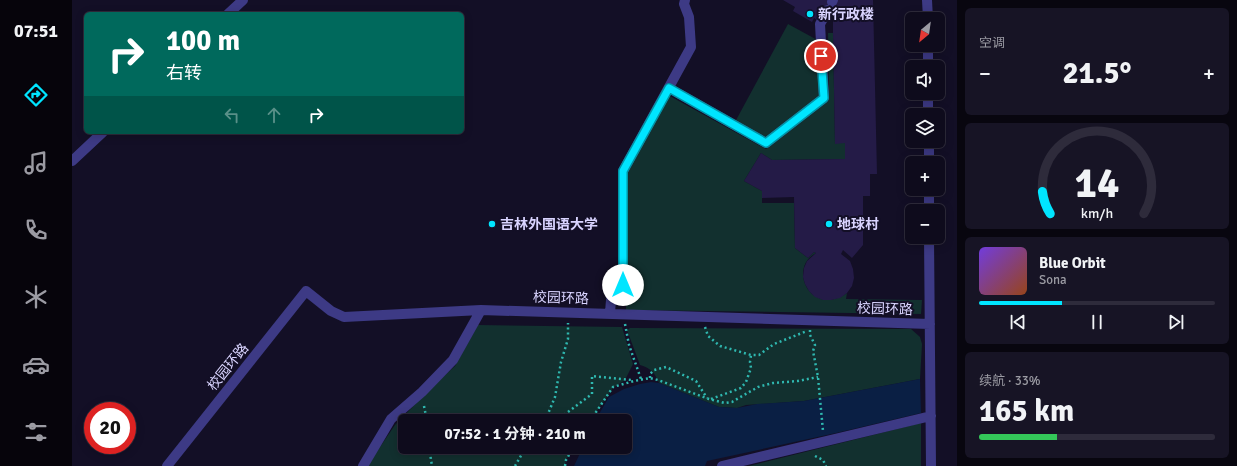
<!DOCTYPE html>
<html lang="zh">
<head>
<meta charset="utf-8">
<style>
	body { margin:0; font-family:Signika,"Noto Sans SC",sans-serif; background:#171425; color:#f1f3f6; height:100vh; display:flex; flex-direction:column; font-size:15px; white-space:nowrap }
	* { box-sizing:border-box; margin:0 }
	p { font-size:13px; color:#9b9ba3 }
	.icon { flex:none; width:22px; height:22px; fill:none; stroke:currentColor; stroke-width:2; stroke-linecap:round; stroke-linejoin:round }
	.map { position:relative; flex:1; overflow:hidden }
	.drawer { display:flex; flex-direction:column; gap:8px; padding:8px; background:#08060f; width:280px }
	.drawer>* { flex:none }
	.hud { position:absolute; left:12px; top:12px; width:380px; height:122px; border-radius:6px; box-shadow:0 2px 10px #0003,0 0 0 1px #2e2b3b; background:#00695c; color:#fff; overflow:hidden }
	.needle { width:26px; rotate:209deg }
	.fabs { position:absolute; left:833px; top:12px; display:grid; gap:8px }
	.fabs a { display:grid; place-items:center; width:40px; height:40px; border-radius:6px; background:#0e0b1c; box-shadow:0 2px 10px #0003,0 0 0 1px #2e2b3b; font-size:20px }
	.speed { position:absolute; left:12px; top:402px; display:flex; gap:8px; font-size:20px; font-weight:700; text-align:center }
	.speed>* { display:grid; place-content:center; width:52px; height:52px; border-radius:50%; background:#0e0b1c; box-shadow:0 2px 10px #0003,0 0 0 1px #2e2b3b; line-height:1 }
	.speed .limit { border:6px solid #d22; background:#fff; color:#111 }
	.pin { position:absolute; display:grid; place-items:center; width:34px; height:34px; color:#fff; margin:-17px; border:2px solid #fff; border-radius:50%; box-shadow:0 1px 4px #0007 }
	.me { position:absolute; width:44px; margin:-22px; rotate:0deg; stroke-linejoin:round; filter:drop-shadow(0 0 3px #0008) }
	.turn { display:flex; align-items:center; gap:14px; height:84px; padding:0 16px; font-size:18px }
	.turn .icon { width:52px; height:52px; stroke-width:2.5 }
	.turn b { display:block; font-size:28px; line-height:34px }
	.lanes { display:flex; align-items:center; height:38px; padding:0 16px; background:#0003; justify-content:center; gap:20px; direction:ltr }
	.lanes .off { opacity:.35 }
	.big { font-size:30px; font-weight:700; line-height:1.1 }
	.drawer .tile { flex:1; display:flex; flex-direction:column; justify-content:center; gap:6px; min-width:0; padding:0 14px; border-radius:6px; background:#171425 }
	.drawer .dial { align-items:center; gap:0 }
	.dial svg { height:104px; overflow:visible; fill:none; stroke:#2e2b3b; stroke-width:7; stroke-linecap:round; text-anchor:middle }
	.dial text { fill:#f1f3f6; stroke:none }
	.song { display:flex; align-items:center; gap:12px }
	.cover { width:48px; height:48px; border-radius:6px; background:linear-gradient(135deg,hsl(260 70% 55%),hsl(20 70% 35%)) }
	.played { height:4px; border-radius:2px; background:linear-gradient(90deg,#00e5ff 35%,#2e2b3b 35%) }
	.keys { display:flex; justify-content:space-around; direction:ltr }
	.heat { display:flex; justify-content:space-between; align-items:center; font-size:22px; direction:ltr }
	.charge { height:6px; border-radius:3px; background:linear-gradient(90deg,#34c759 33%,#2e2b3b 0) }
	.trip { position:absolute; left:326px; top:414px; width:234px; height:40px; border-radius:6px; background:#0e0b1c; box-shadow:0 2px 10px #0003,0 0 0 1px #2e2b3b; font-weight:700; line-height:40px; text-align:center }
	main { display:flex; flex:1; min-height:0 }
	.menu { display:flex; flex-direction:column; width:72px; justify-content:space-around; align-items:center; background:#06040b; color:#9b9ba3 }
	.menu .icon { width:28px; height:28px }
	.menu .selected { color:#00e5ff }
	.menu b { font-size:18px; color:#f1f3f6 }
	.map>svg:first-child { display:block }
	.green { fill:#12302f }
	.water { fill:#0a1f44 }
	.building { fill:#241b47 }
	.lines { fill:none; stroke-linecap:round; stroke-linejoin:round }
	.path { stroke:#2fb8b0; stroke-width:2.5; stroke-dasharray:2 3; stroke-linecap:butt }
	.minor { stroke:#3d3a85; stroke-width:10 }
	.route-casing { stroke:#0095a6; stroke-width:10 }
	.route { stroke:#00e5ff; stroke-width:7 }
	.poi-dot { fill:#00e5ff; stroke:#130f26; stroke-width:1.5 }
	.labels { text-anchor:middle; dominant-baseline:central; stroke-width:4; stroke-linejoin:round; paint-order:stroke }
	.poi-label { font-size:14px; font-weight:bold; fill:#d9d4ff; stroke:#130f26; text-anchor:start }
	.street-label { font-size:14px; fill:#d9d4ff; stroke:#130f26 }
</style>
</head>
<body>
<main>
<nav class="menu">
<b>07:51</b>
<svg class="icon selected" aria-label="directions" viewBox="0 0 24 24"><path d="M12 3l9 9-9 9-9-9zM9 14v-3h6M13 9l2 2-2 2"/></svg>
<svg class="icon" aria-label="music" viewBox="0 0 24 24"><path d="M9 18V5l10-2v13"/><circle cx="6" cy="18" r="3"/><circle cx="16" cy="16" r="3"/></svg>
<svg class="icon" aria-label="phone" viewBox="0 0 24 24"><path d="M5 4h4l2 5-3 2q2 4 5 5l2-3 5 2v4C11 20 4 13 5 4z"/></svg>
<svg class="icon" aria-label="climate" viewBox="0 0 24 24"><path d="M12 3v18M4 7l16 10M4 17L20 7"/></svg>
<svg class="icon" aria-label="car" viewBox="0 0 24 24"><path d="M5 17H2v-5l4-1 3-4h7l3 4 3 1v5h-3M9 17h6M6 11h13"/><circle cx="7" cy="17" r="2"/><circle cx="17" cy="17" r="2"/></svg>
<svg class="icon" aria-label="filters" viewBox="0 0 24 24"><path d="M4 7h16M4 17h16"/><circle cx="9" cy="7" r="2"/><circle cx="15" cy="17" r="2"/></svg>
</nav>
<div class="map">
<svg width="885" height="466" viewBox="0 0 885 466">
	<rect width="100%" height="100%" fill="#130f26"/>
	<!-- green -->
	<path class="green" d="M716 24 749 42 752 98 695 140 663 122Z
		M756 33H761L763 143H773V159L700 160 689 153 672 181 690 191V203H722L723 248 736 258 742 252 744 253C715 268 739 318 775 293L774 299 850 300 849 314 554 310 555 170 596 95 694 149 757 100Z
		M406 325 550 327 561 364 553 380 541 388 518 421H333V447H502L494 460 493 466H295L323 425 361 386 383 366Z
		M558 328 839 329 848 337 850 344 848 379 732 401 674 405 665 408 647 407 587 383C583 373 579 368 568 365L555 330Z
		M849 423V466H677Z"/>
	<!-- water -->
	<path class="water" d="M848 379 849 413 764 433 635 461 633 466H502L511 447H553V421H523L537 397 552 389 568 384 579 382 587 383 647 407 665 408 685 404 732 401Z"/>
	<!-- building -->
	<path class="building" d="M711 0H801L805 174H798V196H791V245L780 258 771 250 769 254 778 261 781 269 782 278 780 286 775 293 768 298 759 300H751L743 297 737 291 733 284 731 277 732 268 735 261 744 253 742 252 736 258 723 248 722 197 690 198V191L672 181 689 153 700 160 773 159V143L763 144 761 33V21L765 15 752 8 745 20 742 18 740 22 721 11 723 7Z"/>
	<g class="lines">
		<!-- path -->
		<path class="path" d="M553 324 557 345 569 379
			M633 327 636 336 648 346 679 355H687L702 344 735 331
			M738 330V335L743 345 741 351 746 377 751 431
			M578 378V374L582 370 594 367 624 381 635 398
			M639 399 669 388 674 382 679 368 678 362 679 355
			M352 406 355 421
			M473 421 483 397 489 362 496 339V323
			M484 421 520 394V376L560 380
			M518 421 541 387 562 381 578 378 586 380 637 399 653 403 660 402 686 387 701 383 726 381 746 377
			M357 447 360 466
			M743 456 751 460 754 466
			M443 466 454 447
			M493 466 494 460 502 447"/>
		<!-- minor -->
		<path class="minor" d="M855 0 856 19
			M760 2 761 0
			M156 14 171 0
			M856 45V67
			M597 88 694 143 752 98 748 24 756 10
			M856 93V115
			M857 141V163
			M0 161 31 132
			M857 189V211
			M857 237 859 466
			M538 313 539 300 551 299V171L619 47 617 17 612 4 613 0
			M95 466 234 291 259 311 272 317 409 310 858 324
			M291 466 319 419 350 392 381 360 409 310
			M650 466 859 416"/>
	</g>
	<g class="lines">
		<!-- route casing -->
		<g class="route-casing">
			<path id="route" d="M551 285V171L597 88 694 143 752 98 749 56"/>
		</g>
		<!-- route -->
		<use href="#route" class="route"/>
	</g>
	<!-- markers -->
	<g class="poi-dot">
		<circle cx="738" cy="14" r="4"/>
		<circle cx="420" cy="224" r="4"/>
		<circle cx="757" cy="224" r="4"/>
	</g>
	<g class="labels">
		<!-- poi labels -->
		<g class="poi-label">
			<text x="746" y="14">新行政楼</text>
			<text x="428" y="224">吉林外国语大学</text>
			<text x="765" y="224">地球村</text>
		</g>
		<!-- street labels -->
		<g class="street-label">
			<text transform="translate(489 298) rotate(2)">校园环路</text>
			<text transform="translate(813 309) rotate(2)">校园环路</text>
			<text transform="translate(156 367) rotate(-51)">校园环路</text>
		</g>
	</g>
</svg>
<div class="fabs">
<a><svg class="needle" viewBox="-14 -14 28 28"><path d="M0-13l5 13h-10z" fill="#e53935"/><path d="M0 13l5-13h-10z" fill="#9b9ba3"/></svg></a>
<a><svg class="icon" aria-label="sound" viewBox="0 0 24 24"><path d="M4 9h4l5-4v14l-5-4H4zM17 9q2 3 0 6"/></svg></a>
<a><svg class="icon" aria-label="layers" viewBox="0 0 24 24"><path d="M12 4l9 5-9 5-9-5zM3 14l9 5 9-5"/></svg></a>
<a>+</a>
<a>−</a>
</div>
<div class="speed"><div class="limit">20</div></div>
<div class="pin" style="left:749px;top:56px;background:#d93025"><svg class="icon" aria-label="arrive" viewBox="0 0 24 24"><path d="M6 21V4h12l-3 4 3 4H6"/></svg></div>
<svg class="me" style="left:551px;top:285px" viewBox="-20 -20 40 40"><circle r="19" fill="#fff"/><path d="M0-13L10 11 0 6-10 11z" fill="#00e5ff"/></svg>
<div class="trip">07:52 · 1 分钟 · 210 m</div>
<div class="hud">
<div class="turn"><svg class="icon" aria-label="right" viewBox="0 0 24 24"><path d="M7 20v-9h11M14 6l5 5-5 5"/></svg><div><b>100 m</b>右转</div></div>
<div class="lanes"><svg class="icon off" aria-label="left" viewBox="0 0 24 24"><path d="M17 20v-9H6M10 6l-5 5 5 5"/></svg><svg class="icon off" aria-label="ahead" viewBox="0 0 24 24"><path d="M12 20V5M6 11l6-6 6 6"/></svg><svg class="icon" aria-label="right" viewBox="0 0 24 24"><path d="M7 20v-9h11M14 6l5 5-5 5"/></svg></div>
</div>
</div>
<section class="drawer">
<div class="tile"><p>空调</p>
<div class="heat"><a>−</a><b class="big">21.5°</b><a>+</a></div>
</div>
<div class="tile dial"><svg viewBox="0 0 100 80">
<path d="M14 69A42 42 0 1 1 86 69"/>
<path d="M14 69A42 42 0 0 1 8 52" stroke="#00e5ff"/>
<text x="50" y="56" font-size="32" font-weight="700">14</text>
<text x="50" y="72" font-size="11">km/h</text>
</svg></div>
<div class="tile">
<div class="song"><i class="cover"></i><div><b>Blue Orbit</b><p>Sona</p></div></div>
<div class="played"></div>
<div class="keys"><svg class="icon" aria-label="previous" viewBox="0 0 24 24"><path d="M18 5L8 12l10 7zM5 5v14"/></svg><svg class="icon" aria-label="pause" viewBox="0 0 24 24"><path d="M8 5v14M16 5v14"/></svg><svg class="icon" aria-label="next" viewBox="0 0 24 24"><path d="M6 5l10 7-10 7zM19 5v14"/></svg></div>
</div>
<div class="tile"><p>续航 · 33%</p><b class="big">165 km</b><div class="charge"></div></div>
</section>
</main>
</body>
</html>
